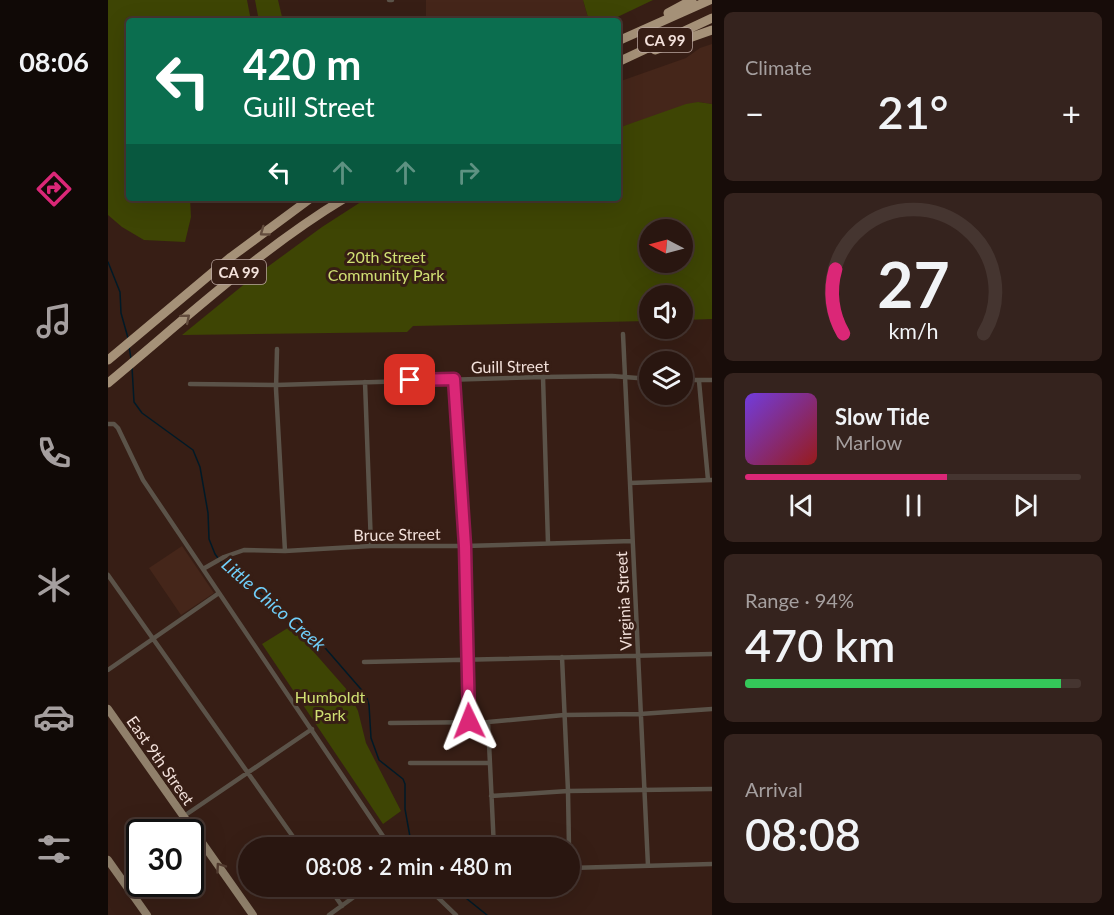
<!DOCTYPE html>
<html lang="en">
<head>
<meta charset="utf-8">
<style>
	body { margin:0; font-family:Lato,sans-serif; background:#35231e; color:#f1f3f6; height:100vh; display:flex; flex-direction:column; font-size:22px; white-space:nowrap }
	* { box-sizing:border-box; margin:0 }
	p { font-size:20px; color:#a59f9f }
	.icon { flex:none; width:33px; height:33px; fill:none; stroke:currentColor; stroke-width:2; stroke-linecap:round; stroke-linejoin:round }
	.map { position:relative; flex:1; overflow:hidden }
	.sheet { display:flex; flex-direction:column; gap:12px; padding:12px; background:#170c09; width:402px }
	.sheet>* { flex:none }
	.top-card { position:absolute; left:18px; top:18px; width:495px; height:183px; border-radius:6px; box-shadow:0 6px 24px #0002,0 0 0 2px #453530; background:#0b6e4f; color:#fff; overflow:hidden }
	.needle { width:39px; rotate:276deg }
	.fabs { position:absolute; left:531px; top:219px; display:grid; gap:12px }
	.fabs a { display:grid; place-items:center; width:54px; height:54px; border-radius:50%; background:#291610; box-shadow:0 6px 24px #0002,0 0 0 2px #453530; font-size:30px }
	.speed { position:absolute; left:18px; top:819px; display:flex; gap:12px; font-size:30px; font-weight:700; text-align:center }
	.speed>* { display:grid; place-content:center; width:78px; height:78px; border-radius:50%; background:#291610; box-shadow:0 6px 24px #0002,0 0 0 2px #453530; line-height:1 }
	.speed .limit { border:3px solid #111; border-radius:9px; background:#fff; color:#111 }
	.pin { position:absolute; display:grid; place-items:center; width:51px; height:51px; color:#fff; margin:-26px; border-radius:12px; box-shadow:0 3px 9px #0006 }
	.me { position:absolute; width:66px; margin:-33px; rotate:358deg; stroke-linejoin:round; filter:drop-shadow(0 0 4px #0008) }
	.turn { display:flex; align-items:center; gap:21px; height:126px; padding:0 18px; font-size:27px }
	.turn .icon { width:78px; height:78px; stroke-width:2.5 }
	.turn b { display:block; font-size:42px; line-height:51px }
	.lanes { display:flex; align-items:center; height:57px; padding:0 18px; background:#0003; justify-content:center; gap:30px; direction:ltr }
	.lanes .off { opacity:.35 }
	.big { font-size:45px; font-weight:600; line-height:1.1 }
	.sheet .widget { flex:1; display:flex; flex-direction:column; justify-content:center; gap:9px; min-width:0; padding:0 21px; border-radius:9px; background:#35231e }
	.sheet .dial { align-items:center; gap:0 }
	.dial svg { height:156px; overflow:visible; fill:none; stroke:#453530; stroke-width:7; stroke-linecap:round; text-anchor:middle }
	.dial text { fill:#f1f3f6; stroke:none }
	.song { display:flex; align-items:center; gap:18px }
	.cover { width:72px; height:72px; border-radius:9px; background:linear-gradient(135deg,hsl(260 70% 55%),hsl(0 70% 35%)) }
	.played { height:6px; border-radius:3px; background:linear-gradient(90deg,#db2777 60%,#453530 60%) }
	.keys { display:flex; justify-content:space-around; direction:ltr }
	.heat { display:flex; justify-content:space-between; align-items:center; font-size:33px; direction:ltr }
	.charge { height:9px; border-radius:4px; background:linear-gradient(90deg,#34c759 94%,#453530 0) }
	.trip { position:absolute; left:130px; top:837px; width:342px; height:60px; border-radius:30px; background:#291610; box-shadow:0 6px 24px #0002,0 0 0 2px #453530; font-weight:600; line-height:60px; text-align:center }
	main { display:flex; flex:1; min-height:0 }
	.tabs { display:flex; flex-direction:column; width:108px; justify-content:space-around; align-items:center; background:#100906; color:#a59f9f }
	.tabs .icon { width:42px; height:42px }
	.tabs .active { color:#db2777 }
	.tabs b { font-size:27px; color:#f1f3f6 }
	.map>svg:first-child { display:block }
	.built { fill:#45261a }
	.green { fill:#3e4504; fill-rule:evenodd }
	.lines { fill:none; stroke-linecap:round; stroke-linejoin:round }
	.stream { stroke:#001a27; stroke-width:1.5 }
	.street { stroke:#5b5349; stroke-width:4.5 }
	.primary { stroke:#90806b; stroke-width:8 }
	.highway { stroke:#a59178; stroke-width:9 }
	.oneway { stroke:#634c3d }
	.oneway2 { stroke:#523b2f }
	.route-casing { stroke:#8e194d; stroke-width:15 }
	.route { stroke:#db2777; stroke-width:10 }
	.labels { text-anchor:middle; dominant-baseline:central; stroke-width:6; stroke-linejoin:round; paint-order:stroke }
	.shield { fill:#371e15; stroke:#bba6a0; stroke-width:1.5 }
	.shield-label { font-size:15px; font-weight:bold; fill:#f3e1db }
	.park-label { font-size:16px; fill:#d0e073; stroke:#371e15 }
	.street-label { font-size:16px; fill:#f3e1db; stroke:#371e15 }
	.water-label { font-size:18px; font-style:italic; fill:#70cffa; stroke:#371e15 }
</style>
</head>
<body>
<main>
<nav class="tabs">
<b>08:06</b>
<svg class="icon active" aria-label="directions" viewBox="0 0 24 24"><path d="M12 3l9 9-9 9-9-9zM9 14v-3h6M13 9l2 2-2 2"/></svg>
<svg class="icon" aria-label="music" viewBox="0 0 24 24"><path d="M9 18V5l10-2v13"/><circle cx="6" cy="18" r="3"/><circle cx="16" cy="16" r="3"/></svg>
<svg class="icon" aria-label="phone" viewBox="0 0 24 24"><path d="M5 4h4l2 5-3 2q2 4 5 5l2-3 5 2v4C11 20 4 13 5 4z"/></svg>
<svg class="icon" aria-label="climate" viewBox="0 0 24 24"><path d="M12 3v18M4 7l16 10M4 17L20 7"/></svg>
<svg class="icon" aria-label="car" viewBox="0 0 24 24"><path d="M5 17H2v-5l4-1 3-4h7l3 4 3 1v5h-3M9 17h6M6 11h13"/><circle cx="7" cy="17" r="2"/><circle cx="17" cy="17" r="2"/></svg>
<svg class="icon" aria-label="filters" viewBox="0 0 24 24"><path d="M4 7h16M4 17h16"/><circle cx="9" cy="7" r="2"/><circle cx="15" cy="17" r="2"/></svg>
</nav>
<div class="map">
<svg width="604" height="915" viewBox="0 0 604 915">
	<rect width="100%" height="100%" fill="#371e15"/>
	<!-- built -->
	<path class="built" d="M318 0H475L481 21H318Z
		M604 44V104L590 102 510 128V82L578 58 592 48Z
		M74 546 106 593 73 615 41 568Z"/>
	<!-- green -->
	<path class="green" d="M0 0H139L143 21H21V198H82L83 217 77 242 36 240 14 227 0 215Z
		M147 0H170L175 21H149L150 16Z
		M475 0H545L501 21H481Z
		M590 102 604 104V319L575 320 574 296H542L541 321 305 326 299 332 74 335 139 282 214 227 259 198H510V128L578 104ZM542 230H574V262H542Z
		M183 626 240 691 250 711 258 743 293 811 275 824 154 644Z"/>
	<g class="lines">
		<!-- stream -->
		<path class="stream" d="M0 262 12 292 13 313 20 338
			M21 346 23 359
			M24 367 26 402 34 413 85 450 92 467 100 513 101 539 107 554 115 565 154 594 212 642 258 695 261 705 263 738 271 760 295 779 297 784V809L304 848
			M343 886 379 915"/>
		<!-- street -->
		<path class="street" d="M281 0H284
			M515 334 540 866
			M169 349 168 389 177 551
			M435 377 440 543
			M346 379 361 650 359 660 361 721
			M574 380H604
			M591 381 600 480
			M257 382 263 546
			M82 384 168 385 435 377 504 376 542 379
			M0 424H6L10 428 35 480 283 848
			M522 483 604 480
			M95 569 116 557 136 550 177 551 263 546H357L524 541
			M0 575 193 848
			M454 657 460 791 461 848
			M256 662 604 654
			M0 670 111 593
			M380 722 386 848
			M282 723 380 722 456 715 532 714 604 709
			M302 763H381
			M383 796 460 791 604 789
			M76 816 204 729
			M462 868 604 864
			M220 886 234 906
			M318 886 348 915
			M328 896 338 886
			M221 915 261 886"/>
		<!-- primary -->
		<path class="primary" d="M0 709 145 915
			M0 860 39 915"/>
		<!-- highway -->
		<path class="highway" d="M560 13 584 0
			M510 41 602 0
			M547 50 604 30
			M510 62 604 18
			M0 360 123 257 203 198
			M0 383C77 319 151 250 237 198"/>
	</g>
	<!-- one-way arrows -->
	<defs><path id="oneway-chevron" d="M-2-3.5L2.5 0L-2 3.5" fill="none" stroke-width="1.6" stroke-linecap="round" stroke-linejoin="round" transform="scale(1.5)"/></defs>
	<g class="oneway">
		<use href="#oneway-chevron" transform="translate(156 232) rotate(144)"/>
		<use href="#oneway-chevron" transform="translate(78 318) rotate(-40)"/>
	</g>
	<use class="oneway2" href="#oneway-chevron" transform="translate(112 867) rotate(-125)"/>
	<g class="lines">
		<!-- route casing -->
		<g class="route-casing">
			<path id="route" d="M302 380 346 379 357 546 361 721"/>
		</g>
		<!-- route -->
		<use href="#route" class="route"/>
	</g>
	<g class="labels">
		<!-- shield labels -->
		<g class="shield">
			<rect x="530" y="28" width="54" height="24" rx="4.5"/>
			<rect x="104" y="260" width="54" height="24" rx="4.5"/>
		</g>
		<g class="shield-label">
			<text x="557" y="40">CA 99</text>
			<text x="131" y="272">CA 99</text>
		</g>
		<!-- park labels -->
		<g class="park-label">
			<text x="278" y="256">20th Street<tspan x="278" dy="18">Community Park</tspan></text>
			<text x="222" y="696">Humboldt<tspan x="222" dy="18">Park</tspan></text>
		</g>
		<!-- street labels -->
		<g class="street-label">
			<text transform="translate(402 366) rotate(-1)">Guill Street</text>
			<text transform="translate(289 534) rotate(-1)">Bruce Street</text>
			<text transform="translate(515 601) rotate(-93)">Virginia Street</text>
			<text transform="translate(53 760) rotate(55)">East 9th Street</text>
		</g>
		<!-- water labels -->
		<g class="water-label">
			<text transform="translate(166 604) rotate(41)">Little Chico Creek</text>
		</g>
	</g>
</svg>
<div class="fabs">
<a><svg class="needle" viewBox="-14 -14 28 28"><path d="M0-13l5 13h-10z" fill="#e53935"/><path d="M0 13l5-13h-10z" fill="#a59f9f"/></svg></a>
<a><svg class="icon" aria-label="sound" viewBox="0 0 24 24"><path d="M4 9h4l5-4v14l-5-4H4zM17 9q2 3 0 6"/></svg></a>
<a><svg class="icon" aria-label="layers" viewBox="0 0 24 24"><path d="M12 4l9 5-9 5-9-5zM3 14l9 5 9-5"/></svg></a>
</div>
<div class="speed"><div class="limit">30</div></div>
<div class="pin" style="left:302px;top:380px;background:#d93025"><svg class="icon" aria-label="arrive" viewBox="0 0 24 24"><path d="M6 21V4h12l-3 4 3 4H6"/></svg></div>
<svg class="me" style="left:361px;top:721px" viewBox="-20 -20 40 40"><path d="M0-17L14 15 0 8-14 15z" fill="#db2777" stroke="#fff" stroke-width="4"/></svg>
<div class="trip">08:08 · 2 min · 480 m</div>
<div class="top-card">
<div class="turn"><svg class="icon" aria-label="left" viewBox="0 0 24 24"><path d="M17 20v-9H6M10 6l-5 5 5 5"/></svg><div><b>420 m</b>Guill Street</div></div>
<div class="lanes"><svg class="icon" aria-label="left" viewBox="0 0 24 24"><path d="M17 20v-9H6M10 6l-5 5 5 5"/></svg><svg class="icon off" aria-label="ahead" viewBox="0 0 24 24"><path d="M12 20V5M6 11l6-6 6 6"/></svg><svg class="icon off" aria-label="ahead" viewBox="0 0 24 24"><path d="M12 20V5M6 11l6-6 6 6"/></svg><svg class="icon off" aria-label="right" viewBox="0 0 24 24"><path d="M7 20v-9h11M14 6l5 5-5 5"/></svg></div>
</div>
</div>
<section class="sheet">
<div class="widget"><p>Climate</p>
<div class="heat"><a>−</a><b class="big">21°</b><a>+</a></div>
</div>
<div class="widget dial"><svg viewBox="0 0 100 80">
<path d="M14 69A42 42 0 1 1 86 69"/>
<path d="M14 69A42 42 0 0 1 10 36" stroke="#db2777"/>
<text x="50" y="56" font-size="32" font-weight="700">27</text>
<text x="50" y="72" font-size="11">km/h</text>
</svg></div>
<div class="widget">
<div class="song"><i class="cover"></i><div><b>Slow Tide</b><p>Marlow</p></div></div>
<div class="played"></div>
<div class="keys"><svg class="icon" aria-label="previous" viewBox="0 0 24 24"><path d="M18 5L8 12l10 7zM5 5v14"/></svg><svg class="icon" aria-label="pause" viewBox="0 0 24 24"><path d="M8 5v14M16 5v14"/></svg><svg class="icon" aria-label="next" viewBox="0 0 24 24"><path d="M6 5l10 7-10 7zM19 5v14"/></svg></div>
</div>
<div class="widget"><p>Range · 94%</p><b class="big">470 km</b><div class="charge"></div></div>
<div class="widget"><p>Arrival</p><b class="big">08:08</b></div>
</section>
</main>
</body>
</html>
